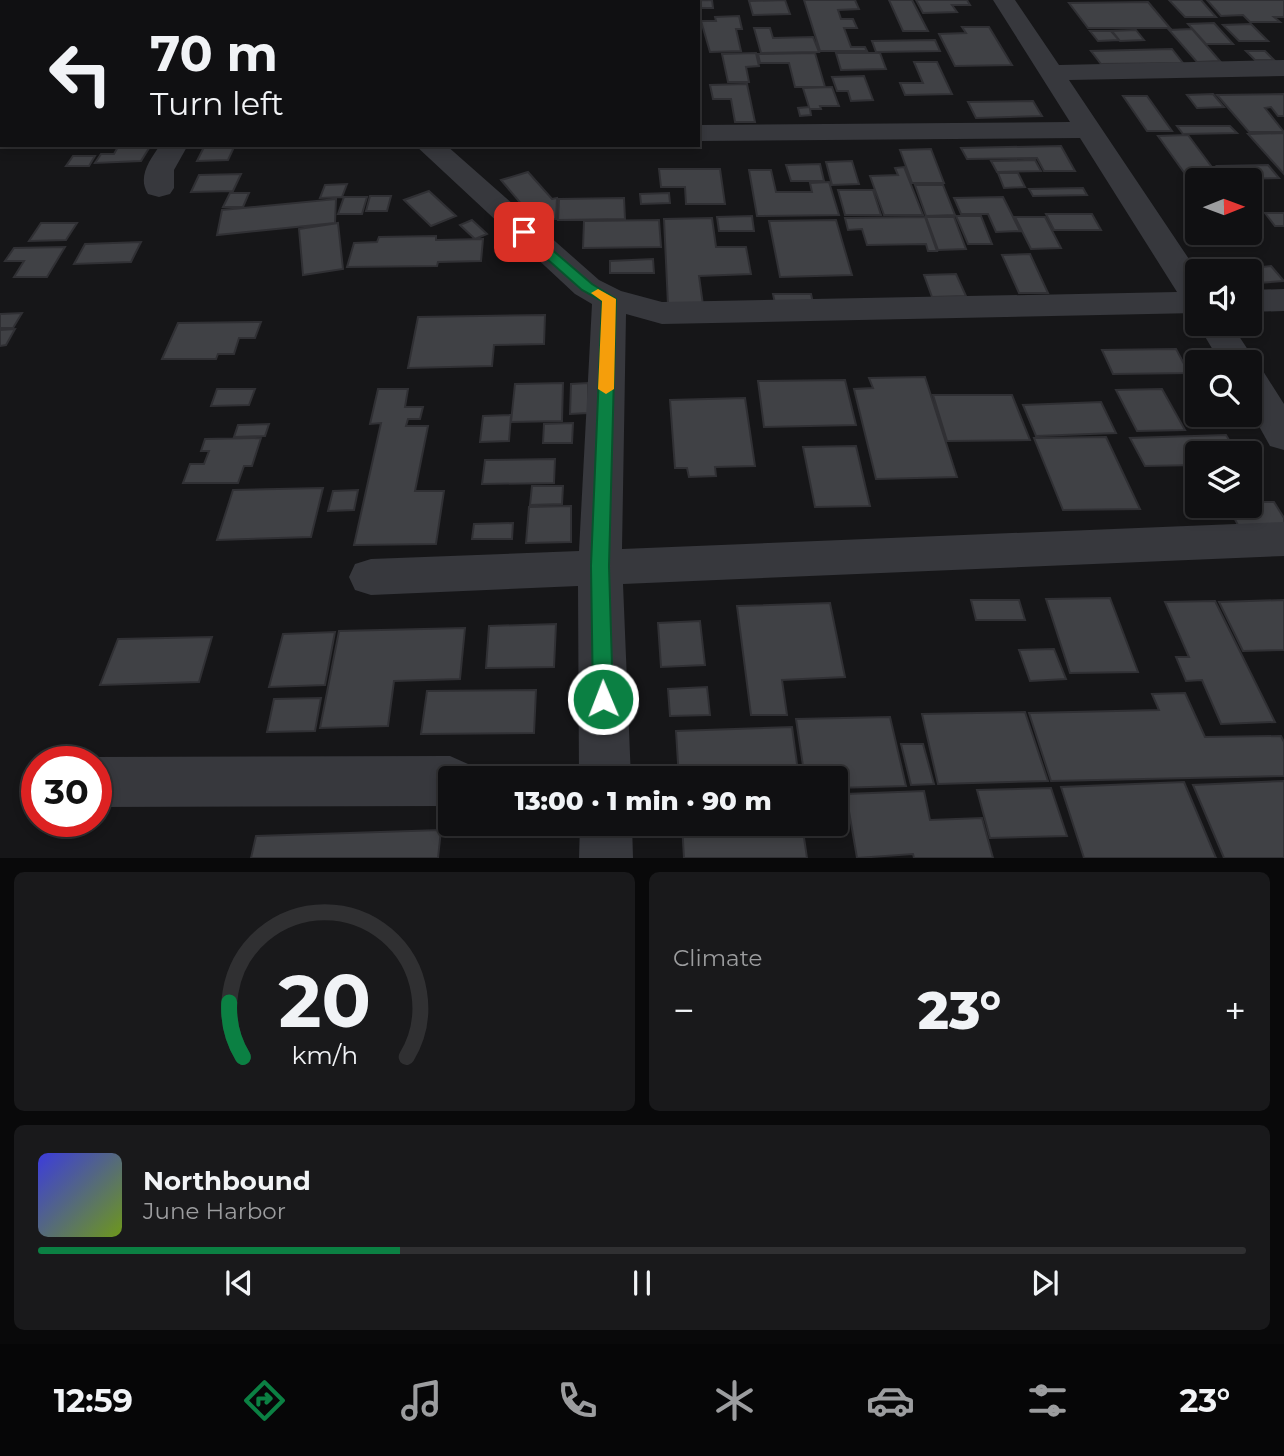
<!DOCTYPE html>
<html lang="en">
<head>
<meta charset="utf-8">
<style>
	body { margin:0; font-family:Montserrat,sans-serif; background:#19191b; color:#f1f3f6; height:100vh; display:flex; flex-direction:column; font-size:26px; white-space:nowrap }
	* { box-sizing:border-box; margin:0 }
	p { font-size:23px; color:#9c9d9f }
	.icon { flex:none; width:38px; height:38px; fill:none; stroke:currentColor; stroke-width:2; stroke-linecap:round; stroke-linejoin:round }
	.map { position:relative; height:858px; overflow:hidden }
	.sheet { display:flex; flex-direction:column; gap:14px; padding:14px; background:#09090a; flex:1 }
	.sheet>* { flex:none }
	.guide { position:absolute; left:0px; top:0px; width:700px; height:147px; box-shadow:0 4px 10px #0003,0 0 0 2px #303032; background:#101012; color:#f1f3f6; overflow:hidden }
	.needle { width:46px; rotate:89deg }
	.buttons { position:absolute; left:1185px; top:168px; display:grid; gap:14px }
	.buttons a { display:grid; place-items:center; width:77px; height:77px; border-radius:7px; background:#101012; box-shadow:0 4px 10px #0003,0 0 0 2px #303032; font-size:35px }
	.speed { position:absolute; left:21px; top:746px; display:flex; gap:14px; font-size:35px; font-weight:700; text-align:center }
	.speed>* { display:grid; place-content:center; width:91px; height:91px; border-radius:50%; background:#101012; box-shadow:0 4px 10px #0003,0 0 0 2px #303032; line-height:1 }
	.speed .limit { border:10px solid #d22; background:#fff; color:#111 }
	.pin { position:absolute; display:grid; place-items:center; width:60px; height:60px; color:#fff; margin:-30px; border-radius:14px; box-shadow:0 4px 10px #0006 }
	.me { position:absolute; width:77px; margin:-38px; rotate:359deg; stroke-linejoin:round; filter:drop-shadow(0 0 5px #0008) }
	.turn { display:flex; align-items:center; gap:24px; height:147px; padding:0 35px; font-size:32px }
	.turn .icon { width:91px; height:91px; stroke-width:2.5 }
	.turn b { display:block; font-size:49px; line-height:60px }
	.big { font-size:52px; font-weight:800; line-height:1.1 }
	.sheet .tile { flex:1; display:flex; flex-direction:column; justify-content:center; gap:10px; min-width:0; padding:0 24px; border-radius:10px; background:#19191b }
	.sheet .dial { align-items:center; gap:0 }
	.dial svg { height:182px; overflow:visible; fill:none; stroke:#303032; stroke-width:7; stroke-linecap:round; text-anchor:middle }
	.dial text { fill:#f1f3f6; stroke:none }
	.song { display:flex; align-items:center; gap:21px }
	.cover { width:84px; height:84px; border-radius:10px; background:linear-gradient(135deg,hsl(240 70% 55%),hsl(80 70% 35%)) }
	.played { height:7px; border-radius:4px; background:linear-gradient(90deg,#0b8043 30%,#303032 30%) }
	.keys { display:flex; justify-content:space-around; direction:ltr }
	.heat { display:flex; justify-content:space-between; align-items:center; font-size:38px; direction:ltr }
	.sheet .tiles { flex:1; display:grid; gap:14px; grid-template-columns:1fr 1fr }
	.tile:last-child { grid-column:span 2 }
	.trip { position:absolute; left:438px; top:766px; width:410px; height:70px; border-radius:7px; background:#101012; box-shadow:0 4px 10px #0003,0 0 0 2px #303032; font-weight:800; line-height:70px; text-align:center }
	.dock { display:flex; height:112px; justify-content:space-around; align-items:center; background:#060607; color:#9c9d9f }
	.dock .icon { width:49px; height:49px }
	.dock .on { color:#0b8043 }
	.dock b { font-size:32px; color:#f1f3f6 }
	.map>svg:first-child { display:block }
	.building { fill:#404145; stroke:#303034; stroke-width:2 }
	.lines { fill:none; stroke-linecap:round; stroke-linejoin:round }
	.street { fill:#37383d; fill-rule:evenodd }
	.route { fill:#0b8043; stroke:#07532c; stroke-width:2 }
	.slow { fill:#f59e0b }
</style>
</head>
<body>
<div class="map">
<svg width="1284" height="858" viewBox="0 0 1284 858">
	<rect width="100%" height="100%" fill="#161618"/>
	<!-- building -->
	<path class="building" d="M712 0 713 8H698V2L669 1Z
		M785 0 790 14 753 15 749 1Z
		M804 0H855L859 9 838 10 841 19H853L857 28H844L851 47H865L867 51H820Z
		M889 0H912L928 31H903Z
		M916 0H967L970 5H952L957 12 923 13Z
		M1169 0H1201L1216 17H1185Z
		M1207 0H1284V17H1274L1280 22H1250L1243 15 1221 16Z
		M1148 2 1170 28H1088L1069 3Z
		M739 16 742 29H736L741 51 710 52 701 21H716L715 17Z
		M1214 23 1233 44H1206L1188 24Z
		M1251 24 1268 41H1239L1223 25Z
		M962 27H989L1012 65 955 66 939 34 966 33Z
		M754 28H770L773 38 813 37 819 52 761 53Z
		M1192 29 1220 61 1197 62 1169 30Z
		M1136 30 1144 40 1120 41 1112 31Z
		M1090 31H1111L1119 40 1098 41Z
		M935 40 940 51 876 52 872 41Z
		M1172 49 1183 63 1101 64 1091 51Z
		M1246 51H1265L1274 60H1255Z
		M756 53 759 66 746 67 749 82H728L722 54Z
		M815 53 825 87H795L789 63H760L758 54Z
		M836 53H880L886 69 841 70Z
		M914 62H937L952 94 905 95 900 83H923Z
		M864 76 873 100 851 101 848 91H837L832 77Z
		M747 84 755 122H735L731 99H713L710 85Z
		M832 87 839 106H820L821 109H810L811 115 800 116 798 108 809 107 803 88Z
		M1213 94 1224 107 1197 108 1187 95Z
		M1284 94V116H1278L1271 107 1265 108 1284 132H1249L1217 95Z
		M1123 96H1147L1172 131H1147Z
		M1033 101 1042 116 976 118 968 102Z
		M1177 126H1230L1237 133 1183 134Z
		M1284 133V174L1248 134Z
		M1188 135 1220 178H1188L1158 136Z
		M119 145H151L141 161 95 163 101 154H114Z
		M205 145H235L228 160 197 161Z
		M1061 146 1075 171H1044L1037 158 967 159 961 148Z
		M931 149 944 183H912L900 150Z
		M73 156H95L89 166H66Z
		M1035 160 1041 171 997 172 991 161Z
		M852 161 859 184 832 185 826 162Z
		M820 164 824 181H791L786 165Z
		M1268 165 1279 178 1227 179 1217 166Z
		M904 167 923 215H884L870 176 898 175 895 168Z
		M659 169H720L725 204H686L685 187H661Z
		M749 170H771L776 192H812L810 183 829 182 839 215 757 216Z
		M528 172 552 199 557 198 556 219 528 220 529 213 501 180Z
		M998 173H1018L1025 187 1004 188Z
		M241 174 233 191 191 192 199 175Z
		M347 184 342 197 320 198 325 185Z
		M915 185H943L955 215 926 216Z
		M1083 188 1087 195 1033 196 1029 189Z
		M838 190H873L881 215H845Z
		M429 191 456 216 431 226 404 200Z
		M230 193H249L243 207H223Z
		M669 193 670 203 641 204 640 194Z
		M370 196H391L387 211H366Z
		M344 197H367L362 214H338Z
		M1003 197 1020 231 996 232 988 214H961L954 198Z
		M624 198 625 219 558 220 559 199Z
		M336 199 335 223 217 235 222 210Z
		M1265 213H1284V226H1275Z
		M1046 214H1092L1101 230H1054Z
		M752 216 754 231H719L717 217Z
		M956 216H981L992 244H968Z
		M925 217 937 251H928L926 244 867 245 862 229 848 230 845 218Z
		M926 217H954L966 249 938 250Z
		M1015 217H1045L1061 248 1031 249Z
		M712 218 716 247H746L751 274 699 276 703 305H668L664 219Z
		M472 220 487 234 475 239 460 225Z
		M659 220 661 247 583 248 584 221Z
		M836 220 852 275 780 277 769 221Z
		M41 223H77L66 240 29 241Z
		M338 223 343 269 303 275 299 229Z
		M436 236V240L483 239 481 261 438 262 437 266 347 267 354 243 377 242 379 237Z
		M141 242 131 262 74 264 85 244Z
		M65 247 47 277H14L24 261H5L14 248Z
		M1030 254 1048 293H1019L1002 255Z
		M653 259 654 273H610V261Z
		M1271 266 1284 281 1258 283 1244 269Z
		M956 274 966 296 932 297 924 275Z
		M773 294H811L814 307 776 308Z
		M22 313 13 328H0V314Z
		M545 315 544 344 494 345 492 366 408 368 418 317Z
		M261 322 255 338H239L234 354H218L216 359H162L178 323Z
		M15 329 6 345 0 346V330Z
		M1176 349 1189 373 1113 374 1102 350Z
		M925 377 957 477 876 479 854 389 873 388 869 378Z
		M845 380 856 425 764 427 758 381Z
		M563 383 562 421 511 422 515 384Z
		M588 383V413L570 414 571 384Z
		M217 389H255L249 405 211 406Z
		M378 389H408L405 407H423L420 419H408L406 426H428L415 491H444L436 544 354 545 381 423 370 424Z
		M1162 389 1185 430 1137 431 1116 390Z
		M933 395H1012L1030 440 947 441Z
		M745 398 755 466 715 467 716 476 689 477 687 468H675L670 400Z
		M1101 402 1116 433 1036 436 1023 405Z
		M511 415 509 441 480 442 483 416Z
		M573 423 572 443H543L544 424Z
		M269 424 265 436 234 437 238 425Z
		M1226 435 1237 453H1197V465L1145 466 1130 438Z
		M1106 437 1140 509 1063 510 1034 438Z
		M261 438 252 466H244L238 483H183L190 464H204L209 451H201L205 439Z
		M856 446 870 506 815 507 803 447Z
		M555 459 554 483 482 484 485 460Z
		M532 486H563L562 504 530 505Z
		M323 488 311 537 217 540 233 490Z
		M358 490 354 510 328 511 333 491Z
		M1250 502H1274L1284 518V528L1240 529 1228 506H1250Z
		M571 506V542L526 543 529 507Z
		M513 523 512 539H472L474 524Z
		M1110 598 1138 672 1070 673 1046 599Z
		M971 600H1019L1025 620H976Z
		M1284 600V650L1243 651 1219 602Z
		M1215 601 1275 722 1221 724 1202 680 1186 681 1176 657H1189L1165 602Z
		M830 603 845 677 782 680 787 715H751L737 606Z
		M700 621 705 665 661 667 658 623Z
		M556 624 554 667 486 668 489 626Z
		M465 628 460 679 394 681 388 726 320 728 339 631Z
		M335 632 325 685 269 687 283 634Z
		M212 637 199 682 100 685 118 639Z
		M1054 649 1066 679 1030 681 1019 650Z
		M707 687 710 715 670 716 668 689Z
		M536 690 534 733 421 734 427 691Z
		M1185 693 1205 737 1281 736 1284 742V776L1051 781 1029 713 1159 710 1152 694Z
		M321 698 315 731 267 732 274 699Z
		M1025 712 1048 781 938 784 922 714Z
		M890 717 906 786 835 788V779H805L796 719Z
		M792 727 799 779H679L676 731Z
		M901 744H923L934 784 911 785Z
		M1284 781V858H1224L1193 785Z
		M1184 782 1216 858H1084L1061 787Z
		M1051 788 1067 836 990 838 977 790Z
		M924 791 930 820 982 818 993 858H914L913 854 857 858 846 794Z
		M682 824H802L807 858H684Z
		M441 830 438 858H251L256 836Z"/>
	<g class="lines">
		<!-- street -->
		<path class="street" d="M71 0H99L70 2Z
			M250 0H272L249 2Z
			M433 0H455L432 2Z
			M993 0H1015L1059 65 1284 60V76L1069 80 1197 271V313L662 324 626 314 622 549 1284 522V556L623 584 631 779H579L578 586 371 595 355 590 349 577 355 564 371 559 579 551 592 304 575 294 415 145H446L599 280 621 291 662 302 1177 292 1080 138 698 141V125L1070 122Z
			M0 22H2L0 37Z
			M160 145H188L174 170V188L170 194 159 197 148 194C137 177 150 160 160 145Z
			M1284 289V311L1250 312V290Z
			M1197 323 1231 324 1256 362 1252 368 1263 371 1284 404V450L1270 446 1250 410V362H1220Z
			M450 756 468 764 475 779H450V806L96 807V761H86L96 757Z
			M580 824H632L633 858H579Z"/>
	</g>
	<!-- route -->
	<path class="route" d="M520 230H529L592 284 616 299 609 566 613 699 610 705 603 708 596 705 593 699 591 566 602 301 582 290 520 235Z"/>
	<!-- slow -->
	<path class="slow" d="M598 289 616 299 614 389 606 394 598 389 602 301 591 293Z"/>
</svg>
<div class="buttons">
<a><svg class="needle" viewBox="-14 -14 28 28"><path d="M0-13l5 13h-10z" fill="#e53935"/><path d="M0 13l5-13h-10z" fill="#9c9d9f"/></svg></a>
<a><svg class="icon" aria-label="sound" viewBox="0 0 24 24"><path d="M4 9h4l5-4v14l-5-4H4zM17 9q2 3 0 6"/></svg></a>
<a><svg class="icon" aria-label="search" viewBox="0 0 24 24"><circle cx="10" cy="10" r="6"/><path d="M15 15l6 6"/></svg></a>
<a><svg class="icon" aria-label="layers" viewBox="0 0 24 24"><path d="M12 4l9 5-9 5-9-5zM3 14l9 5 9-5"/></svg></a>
</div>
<div class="speed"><div class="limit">30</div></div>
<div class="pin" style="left:524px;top:232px;background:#d93025"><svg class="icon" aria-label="arrive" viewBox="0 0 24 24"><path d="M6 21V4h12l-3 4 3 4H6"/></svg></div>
<svg class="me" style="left:603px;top:699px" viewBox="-20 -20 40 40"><circle r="17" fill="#0b8043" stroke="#fff" stroke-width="3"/><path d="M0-11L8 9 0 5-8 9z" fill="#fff"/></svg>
<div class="trip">13:00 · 1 min · 90 m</div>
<div class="guide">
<div class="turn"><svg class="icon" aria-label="left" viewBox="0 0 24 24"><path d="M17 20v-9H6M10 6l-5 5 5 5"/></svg><div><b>70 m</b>Turn left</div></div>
</div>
</div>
<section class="sheet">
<div class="tiles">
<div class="tile dial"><svg viewBox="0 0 100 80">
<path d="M14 69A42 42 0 1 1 86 69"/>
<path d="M14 69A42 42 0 0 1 8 45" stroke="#0b8043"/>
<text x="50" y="56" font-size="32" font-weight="700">20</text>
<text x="50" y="72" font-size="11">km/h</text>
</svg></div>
<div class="tile"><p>Climate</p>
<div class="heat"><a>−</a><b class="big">23°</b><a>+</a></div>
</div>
<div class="tile">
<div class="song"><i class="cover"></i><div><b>Northbound</b><p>June Harbor</p></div></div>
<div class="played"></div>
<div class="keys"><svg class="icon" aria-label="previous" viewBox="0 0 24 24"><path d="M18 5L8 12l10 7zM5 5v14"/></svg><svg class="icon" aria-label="pause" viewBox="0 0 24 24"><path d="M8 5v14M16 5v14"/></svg><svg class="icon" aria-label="next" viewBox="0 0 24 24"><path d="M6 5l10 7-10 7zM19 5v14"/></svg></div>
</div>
</div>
</section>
<nav class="dock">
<b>12:59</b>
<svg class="icon on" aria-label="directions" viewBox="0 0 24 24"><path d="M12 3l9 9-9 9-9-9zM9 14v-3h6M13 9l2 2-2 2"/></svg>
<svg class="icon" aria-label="music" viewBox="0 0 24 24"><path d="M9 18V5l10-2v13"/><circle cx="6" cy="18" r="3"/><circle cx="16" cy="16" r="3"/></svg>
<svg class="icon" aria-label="phone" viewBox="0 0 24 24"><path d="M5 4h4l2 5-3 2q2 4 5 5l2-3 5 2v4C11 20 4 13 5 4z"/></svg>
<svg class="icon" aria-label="climate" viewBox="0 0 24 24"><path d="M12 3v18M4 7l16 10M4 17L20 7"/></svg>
<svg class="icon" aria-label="car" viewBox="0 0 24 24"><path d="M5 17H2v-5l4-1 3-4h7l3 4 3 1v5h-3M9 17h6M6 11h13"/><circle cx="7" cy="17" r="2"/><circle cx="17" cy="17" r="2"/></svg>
<svg class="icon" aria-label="filters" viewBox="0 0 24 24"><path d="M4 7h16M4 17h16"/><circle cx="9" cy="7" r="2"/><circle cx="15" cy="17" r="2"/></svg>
<b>23°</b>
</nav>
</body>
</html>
